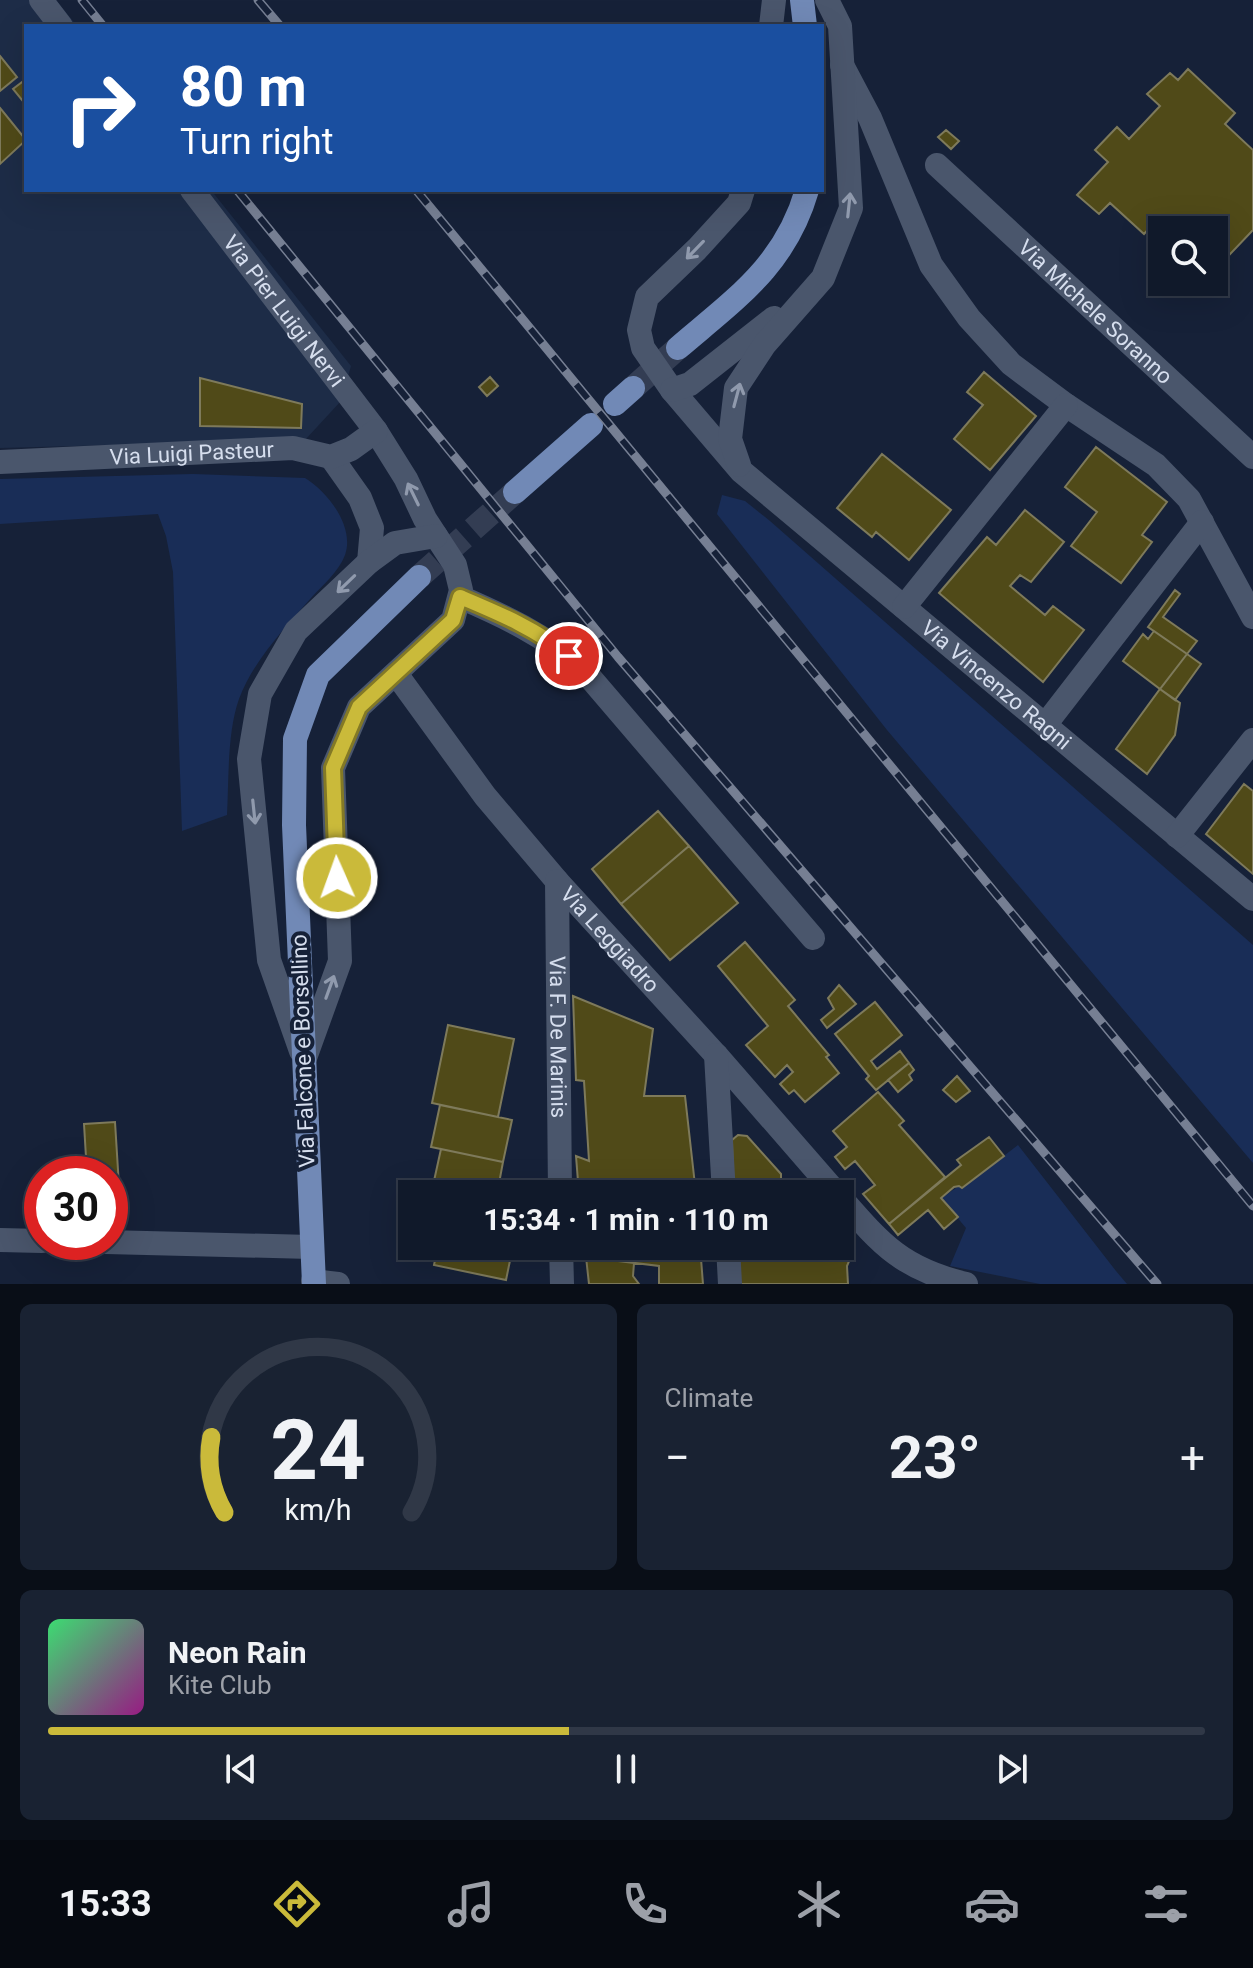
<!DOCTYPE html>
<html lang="en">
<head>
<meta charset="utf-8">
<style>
	body { margin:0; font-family:Roboto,sans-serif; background:#192232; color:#f1f3f6; height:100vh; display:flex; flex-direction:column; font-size:30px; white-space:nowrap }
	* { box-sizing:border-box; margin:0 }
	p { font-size:26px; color:#9ca0a8 }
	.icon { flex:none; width:44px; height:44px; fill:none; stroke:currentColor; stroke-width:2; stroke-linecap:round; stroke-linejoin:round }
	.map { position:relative; height:1284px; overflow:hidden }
	.drawer { display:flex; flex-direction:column; gap:20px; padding:20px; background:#090e17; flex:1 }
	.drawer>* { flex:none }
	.guide { position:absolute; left:24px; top:24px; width:800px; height:168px; border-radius:0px; box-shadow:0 8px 32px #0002,0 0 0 2px #303847; background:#1a4fa0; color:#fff; overflow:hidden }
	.buttons { position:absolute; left:1148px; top:216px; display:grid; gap:16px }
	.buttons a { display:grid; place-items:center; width:80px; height:80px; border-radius:0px; background:#10192a; box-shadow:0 8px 32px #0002,0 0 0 2px #303847; font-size:40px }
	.speed { position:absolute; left:24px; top:1156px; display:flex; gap:16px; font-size:40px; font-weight:700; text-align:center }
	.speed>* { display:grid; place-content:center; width:104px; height:104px; border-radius:50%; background:#10192a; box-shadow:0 8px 32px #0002,0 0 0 2px #303847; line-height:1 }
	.speed .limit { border:12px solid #d22; background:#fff; color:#111 }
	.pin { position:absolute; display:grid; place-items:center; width:68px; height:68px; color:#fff; margin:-34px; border:4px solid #fff; border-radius:50%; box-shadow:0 2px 8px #0007 }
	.me { position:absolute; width:88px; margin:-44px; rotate:358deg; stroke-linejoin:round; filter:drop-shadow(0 0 6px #0008) }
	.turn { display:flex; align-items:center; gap:28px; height:168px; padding:0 24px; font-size:36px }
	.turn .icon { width:104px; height:104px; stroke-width:2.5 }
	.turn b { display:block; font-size:56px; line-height:68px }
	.big { font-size:60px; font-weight:700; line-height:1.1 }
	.drawer .card { flex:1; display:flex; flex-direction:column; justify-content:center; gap:12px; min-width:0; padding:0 28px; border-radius:12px; background:#192232 }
	.drawer .dial { align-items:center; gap:0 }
	.dial svg { height:208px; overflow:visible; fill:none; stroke:#303847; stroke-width:7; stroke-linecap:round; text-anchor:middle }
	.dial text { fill:#f1f3f6; stroke:none }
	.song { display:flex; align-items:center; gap:24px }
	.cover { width:96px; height:96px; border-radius:12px; background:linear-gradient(135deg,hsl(140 70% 55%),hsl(310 70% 35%)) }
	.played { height:8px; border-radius:4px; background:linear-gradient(90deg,#caba3a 45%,#303847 45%) }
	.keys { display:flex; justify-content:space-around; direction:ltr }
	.heat { display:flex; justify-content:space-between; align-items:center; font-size:44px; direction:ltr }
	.drawer .tiles { flex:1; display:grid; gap:20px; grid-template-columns:1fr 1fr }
	.card:last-child { grid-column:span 2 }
	.trip { position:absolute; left:398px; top:1180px; width:456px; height:80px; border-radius:0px; background:#10192a; box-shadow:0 8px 32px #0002,0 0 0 2px #303847; font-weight:700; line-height:80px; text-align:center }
	.menu { display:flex; height:128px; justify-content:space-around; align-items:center; background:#060a11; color:#9ca0a8 }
	.menu .icon { width:56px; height:56px }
	.menu .selected { color:#caba3a }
	.menu b { font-size:36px; color:#f1f3f6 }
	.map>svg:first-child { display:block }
	.built { fill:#1d2c47 }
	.green { fill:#192d57 }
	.building { fill:#504a18; stroke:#7e7a5b; stroke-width:2 }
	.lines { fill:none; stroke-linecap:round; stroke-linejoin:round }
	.major-tunnel { stroke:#333d53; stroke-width:24; stroke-dasharray:24 12; stroke-linecap:butt }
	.minor { stroke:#4a566c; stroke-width:24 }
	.major { stroke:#7189b6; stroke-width:24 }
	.rail-casing { stroke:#767f93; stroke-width:9 }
	.rail { stroke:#162138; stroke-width:6; stroke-dasharray:18; stroke-linecap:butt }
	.oneway { stroke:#909aad }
	.route-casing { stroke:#837926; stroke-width:20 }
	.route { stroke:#caba3a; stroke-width:14 }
	.labels { text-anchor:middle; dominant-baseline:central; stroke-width:8; stroke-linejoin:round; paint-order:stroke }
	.street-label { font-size:22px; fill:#d6deee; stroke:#162138 }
</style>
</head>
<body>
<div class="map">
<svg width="1253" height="1284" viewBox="0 0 1253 1284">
	<rect width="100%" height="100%" fill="#162138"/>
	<!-- built -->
	<path class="built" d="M0 0H56L77 26H26V190H211L351 366 341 401 305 440 0 448Z"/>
	<!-- green -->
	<path class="green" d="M193 474 305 478C328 492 355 527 345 555 339 571 323 585 311 598 285 628 253 661 239 699 227 733 229 779 227 815L182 831 173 572 166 536 158 514 0 524V479Z
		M722 495 745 501 770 521 1253 945V1163L887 730 717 514Z
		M1018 1145 1116 1271 1127 1284H1040L950 1266 966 1228 941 1198 959 1186 962 1188Z"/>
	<!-- building -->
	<path class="building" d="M0 56 17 77 0 91Z
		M1188 69 1235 113 1225 124 1253 150V230L1214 271V230H1162L1154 223 1144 234 1110 203 1099 214 1077 195 1108 162 1095 150 1117 127 1129 139 1160 106 1147 94 1170 73 1178 80Z
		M26 79V105L13 89Z
		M0 108 26 140 0 164Z
		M946 130 959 141 951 149 938 137Z
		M1175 282H1203L1190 296Z
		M984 372 1036 416 990 470 954 439 983 405 967 392Z
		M490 377 498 386 487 396 479 387Z
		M200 378 302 404 301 428 200 426Z
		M1096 447 1167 502 1142 535 1152 542 1121 583 1071 546 1097 512 1065 487Z
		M882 454 951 510 909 560 876 532 872 537 837 508Z
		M1025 510 1064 542 1031 582 1020 575 1010 586 1045 615 1053 606 1084 630 1043 682 939 593 987 537 996 545Z
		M1175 590 1180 594 1163 617 1197 641 1187 654 1148 627Z
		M1154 631 1187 654 1160 689 1123 661 1143 634 1148 639Z
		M1187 654 1201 664 1175 700 1160 689Z
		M1160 689 1180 703 1175 735 1147 774 1116 749Z
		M1244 784 1253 791V874L1206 834Z
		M658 811 689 846 621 904 592 869Z
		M689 846 738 903 670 960 621 904Z
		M745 942 795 1000 788 1006 829 1055 826 1057 839 1073 805 1102 794 1090 789 1094 780 1084 793 1072 787 1065 775 1077 746 1045 768 1026 718 966Z
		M839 985 856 1004 827 1028 821 1020 834 1009 828 998Z
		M573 996 653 1029 644 1096H685L696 1194H579L576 1156 589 1161 584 1081 576 1080Z
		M875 1002 902 1035 871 1061 877 1069 900 1051 909 1063 876 1090 866 1079 869 1076 835 1034Z
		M448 1025 514 1039 498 1117 432 1103Z
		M909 1063 914 1070 909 1075 912 1080 898 1092 888 1080Z
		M957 1076 970 1091 956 1102 943 1090Z
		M878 1092 904 1121 899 1125 945 1177 889 1224 863 1194 875 1185 855 1161 845 1169 835 1157 847 1147 833 1131Z
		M440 1105 512 1120 503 1162 431 1147Z
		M115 1122 119 1186H110V1174H87L84 1124Z
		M738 1135 747 1136 781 1174V1194H733L732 1140Z
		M989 1137 1004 1156 962 1188 959 1186 954 1187 941 1198 958 1217 944 1229 928 1210 898 1235 889 1224 961 1165 957 1160Z
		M441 1149 503 1162 497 1194H450L432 1190Z
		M438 1246H513L506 1280 434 1265Z
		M585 1246H700L703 1284H659V1266L586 1257Z
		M728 1246H839L850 1259 847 1266 848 1284H739Z
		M586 1257 634 1263 633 1276 639 1284H589Z"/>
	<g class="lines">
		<!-- major-tunnel -->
		<path class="major-tunnel" d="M633 388 678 348
			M419 577 515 492"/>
		<!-- minor -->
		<g class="minor">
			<path d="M41 0 61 26"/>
			<path d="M771 26 774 0"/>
			<path d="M842 65 870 118 931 265 969 318 1011 364 1066 405 1156 465 1189 499 1253 617"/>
			<path id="s1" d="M937 165 1253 457"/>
			<path id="s2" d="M192 190 376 431 406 479 425 519 455 565 461 590 453 620 359 707 333 768 340 961 305 1058"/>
			<path id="s3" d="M743 190 739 203 697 249 647 297 639 330 643 348 672 390 741 471 1253 899"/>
			<path d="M672 390 690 384 774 318"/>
			<path d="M331 457 360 498 372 528 369 562"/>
			<path id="s4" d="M0 462 293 448 331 457 351 449 376 431"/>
			<path d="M739 465 730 439 736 388 765 344 823 278 851 208 840 26 827 0"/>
			<path d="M460 597C504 616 544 635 581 667L813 938"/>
			<path d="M904 607 1066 405"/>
			<path id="s5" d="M397 675 485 796 557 881 716 1055 837 1194"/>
			<path d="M1045 725 1202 522"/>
			<path d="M1177 836 1253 740"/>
			<path id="s6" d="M557 881 560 1194"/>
			<path d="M301 1051 269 960 249 759 260 694 296 631 369 562 395 543 436 536"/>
			<path d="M716 1055 724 1194"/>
			<path d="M840 1197C881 1244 902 1269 966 1284"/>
			<path d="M0 1240 42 1241"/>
			<path d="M106 1242 311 1247"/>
			<path d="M561 1246 562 1284"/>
			<path d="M728 1246 730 1284"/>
			<path d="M313 1281 338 1284"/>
		</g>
		<!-- major -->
		<path class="major" d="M802 0 805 26
			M678 348C735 299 785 266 807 190
			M615 404 633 388
			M515 492 591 425
			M314 1284 294 825 295 739 318 675 419 577"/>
		<!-- rail casing -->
		<g class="rail-casing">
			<path id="rail" d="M82 0 103 26
				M258 0 280 26
				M237 190 618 657 1157 1284
				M416 190 1253 1206"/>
		</g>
		<!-- rail -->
		<use href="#rail" class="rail"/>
	</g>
	<!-- one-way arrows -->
	<defs><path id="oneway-shaft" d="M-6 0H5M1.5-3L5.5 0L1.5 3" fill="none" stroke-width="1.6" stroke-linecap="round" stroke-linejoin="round" transform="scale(2)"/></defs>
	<g class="oneway">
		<use href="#oneway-shaft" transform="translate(849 205) rotate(-84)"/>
		<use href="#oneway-shaft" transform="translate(695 250) rotate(134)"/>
		<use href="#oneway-shaft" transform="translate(737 395) rotate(-75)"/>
		<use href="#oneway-shaft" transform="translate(413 494) rotate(-116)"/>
		<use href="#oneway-shaft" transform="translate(346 584) rotate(136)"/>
		<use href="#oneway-shaft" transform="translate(254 812) rotate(84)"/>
		<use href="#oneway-shaft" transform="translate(330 987) rotate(-70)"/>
	</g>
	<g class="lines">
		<!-- route casing -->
		<g class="route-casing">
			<path id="route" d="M337 878 333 768 359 707 453 620 460 597C498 613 537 629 569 656"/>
		</g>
		<!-- route -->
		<use href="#route" class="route"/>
	</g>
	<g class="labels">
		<!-- street labels -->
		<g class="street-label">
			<text stroke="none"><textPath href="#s2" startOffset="152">Via Pier Luigi Nervi</textPath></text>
			<text stroke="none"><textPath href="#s1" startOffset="216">Via Michele Soranno</textPath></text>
			<text stroke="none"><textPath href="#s4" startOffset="192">Via Luigi Pasteur</textPath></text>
			<text stroke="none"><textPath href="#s3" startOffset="688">Via Vincenzo Ragni</textPath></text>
			<text stroke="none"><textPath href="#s5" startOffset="340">Via Leggiadro</textPath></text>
			<text stroke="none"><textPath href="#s6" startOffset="156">Via F. De Marinis</textPath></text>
			<text transform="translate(303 1051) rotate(-92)">Via Falcone e Borsellino</text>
		</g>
	</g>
</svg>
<div class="buttons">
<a><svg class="icon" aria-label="search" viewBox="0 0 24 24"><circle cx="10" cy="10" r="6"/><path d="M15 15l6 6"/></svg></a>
</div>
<div class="speed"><div class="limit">30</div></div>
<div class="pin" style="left:569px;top:656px;background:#d93025"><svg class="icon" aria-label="arrive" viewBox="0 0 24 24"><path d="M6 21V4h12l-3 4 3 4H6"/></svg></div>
<svg class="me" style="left:337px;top:878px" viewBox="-20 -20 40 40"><circle r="17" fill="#caba3a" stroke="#fff" stroke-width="3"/><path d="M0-11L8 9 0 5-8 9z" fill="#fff"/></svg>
<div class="trip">15:34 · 1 min · 110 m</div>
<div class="guide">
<div class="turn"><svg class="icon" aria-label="right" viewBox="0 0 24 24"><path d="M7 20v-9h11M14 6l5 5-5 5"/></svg><div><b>80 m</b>Turn right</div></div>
</div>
</div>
<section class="drawer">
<div class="tiles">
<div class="card dial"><svg viewBox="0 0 100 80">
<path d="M14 69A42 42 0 1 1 86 69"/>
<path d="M14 69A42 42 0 0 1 9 40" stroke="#caba3a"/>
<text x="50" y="56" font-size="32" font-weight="700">24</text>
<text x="50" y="72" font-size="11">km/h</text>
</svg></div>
<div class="card"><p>Climate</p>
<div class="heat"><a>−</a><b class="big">23°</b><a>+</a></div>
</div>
<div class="card">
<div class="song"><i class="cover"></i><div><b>Neon Rain</b><p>Kite Club</p></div></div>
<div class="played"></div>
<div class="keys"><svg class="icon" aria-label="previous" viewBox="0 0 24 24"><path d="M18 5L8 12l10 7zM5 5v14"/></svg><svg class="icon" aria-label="pause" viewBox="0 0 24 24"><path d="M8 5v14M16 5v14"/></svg><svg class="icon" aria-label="next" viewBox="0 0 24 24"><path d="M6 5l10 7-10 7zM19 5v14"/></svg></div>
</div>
</div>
</section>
<nav class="menu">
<b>15:33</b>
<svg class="icon selected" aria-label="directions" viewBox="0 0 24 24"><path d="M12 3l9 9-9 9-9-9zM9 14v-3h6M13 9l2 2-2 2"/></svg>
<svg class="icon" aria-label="music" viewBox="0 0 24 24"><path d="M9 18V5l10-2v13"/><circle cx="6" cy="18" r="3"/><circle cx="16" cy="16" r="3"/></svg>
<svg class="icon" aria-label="phone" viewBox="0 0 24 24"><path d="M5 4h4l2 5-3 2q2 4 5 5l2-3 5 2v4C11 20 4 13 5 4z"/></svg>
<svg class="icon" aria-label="climate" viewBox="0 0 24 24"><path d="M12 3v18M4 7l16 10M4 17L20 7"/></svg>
<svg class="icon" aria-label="car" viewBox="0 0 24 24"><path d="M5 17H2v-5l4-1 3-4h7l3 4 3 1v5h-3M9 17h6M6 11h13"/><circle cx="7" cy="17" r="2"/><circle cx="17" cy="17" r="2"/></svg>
<svg class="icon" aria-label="filters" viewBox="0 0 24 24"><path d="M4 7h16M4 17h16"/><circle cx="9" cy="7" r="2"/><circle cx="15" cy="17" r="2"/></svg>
</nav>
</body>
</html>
